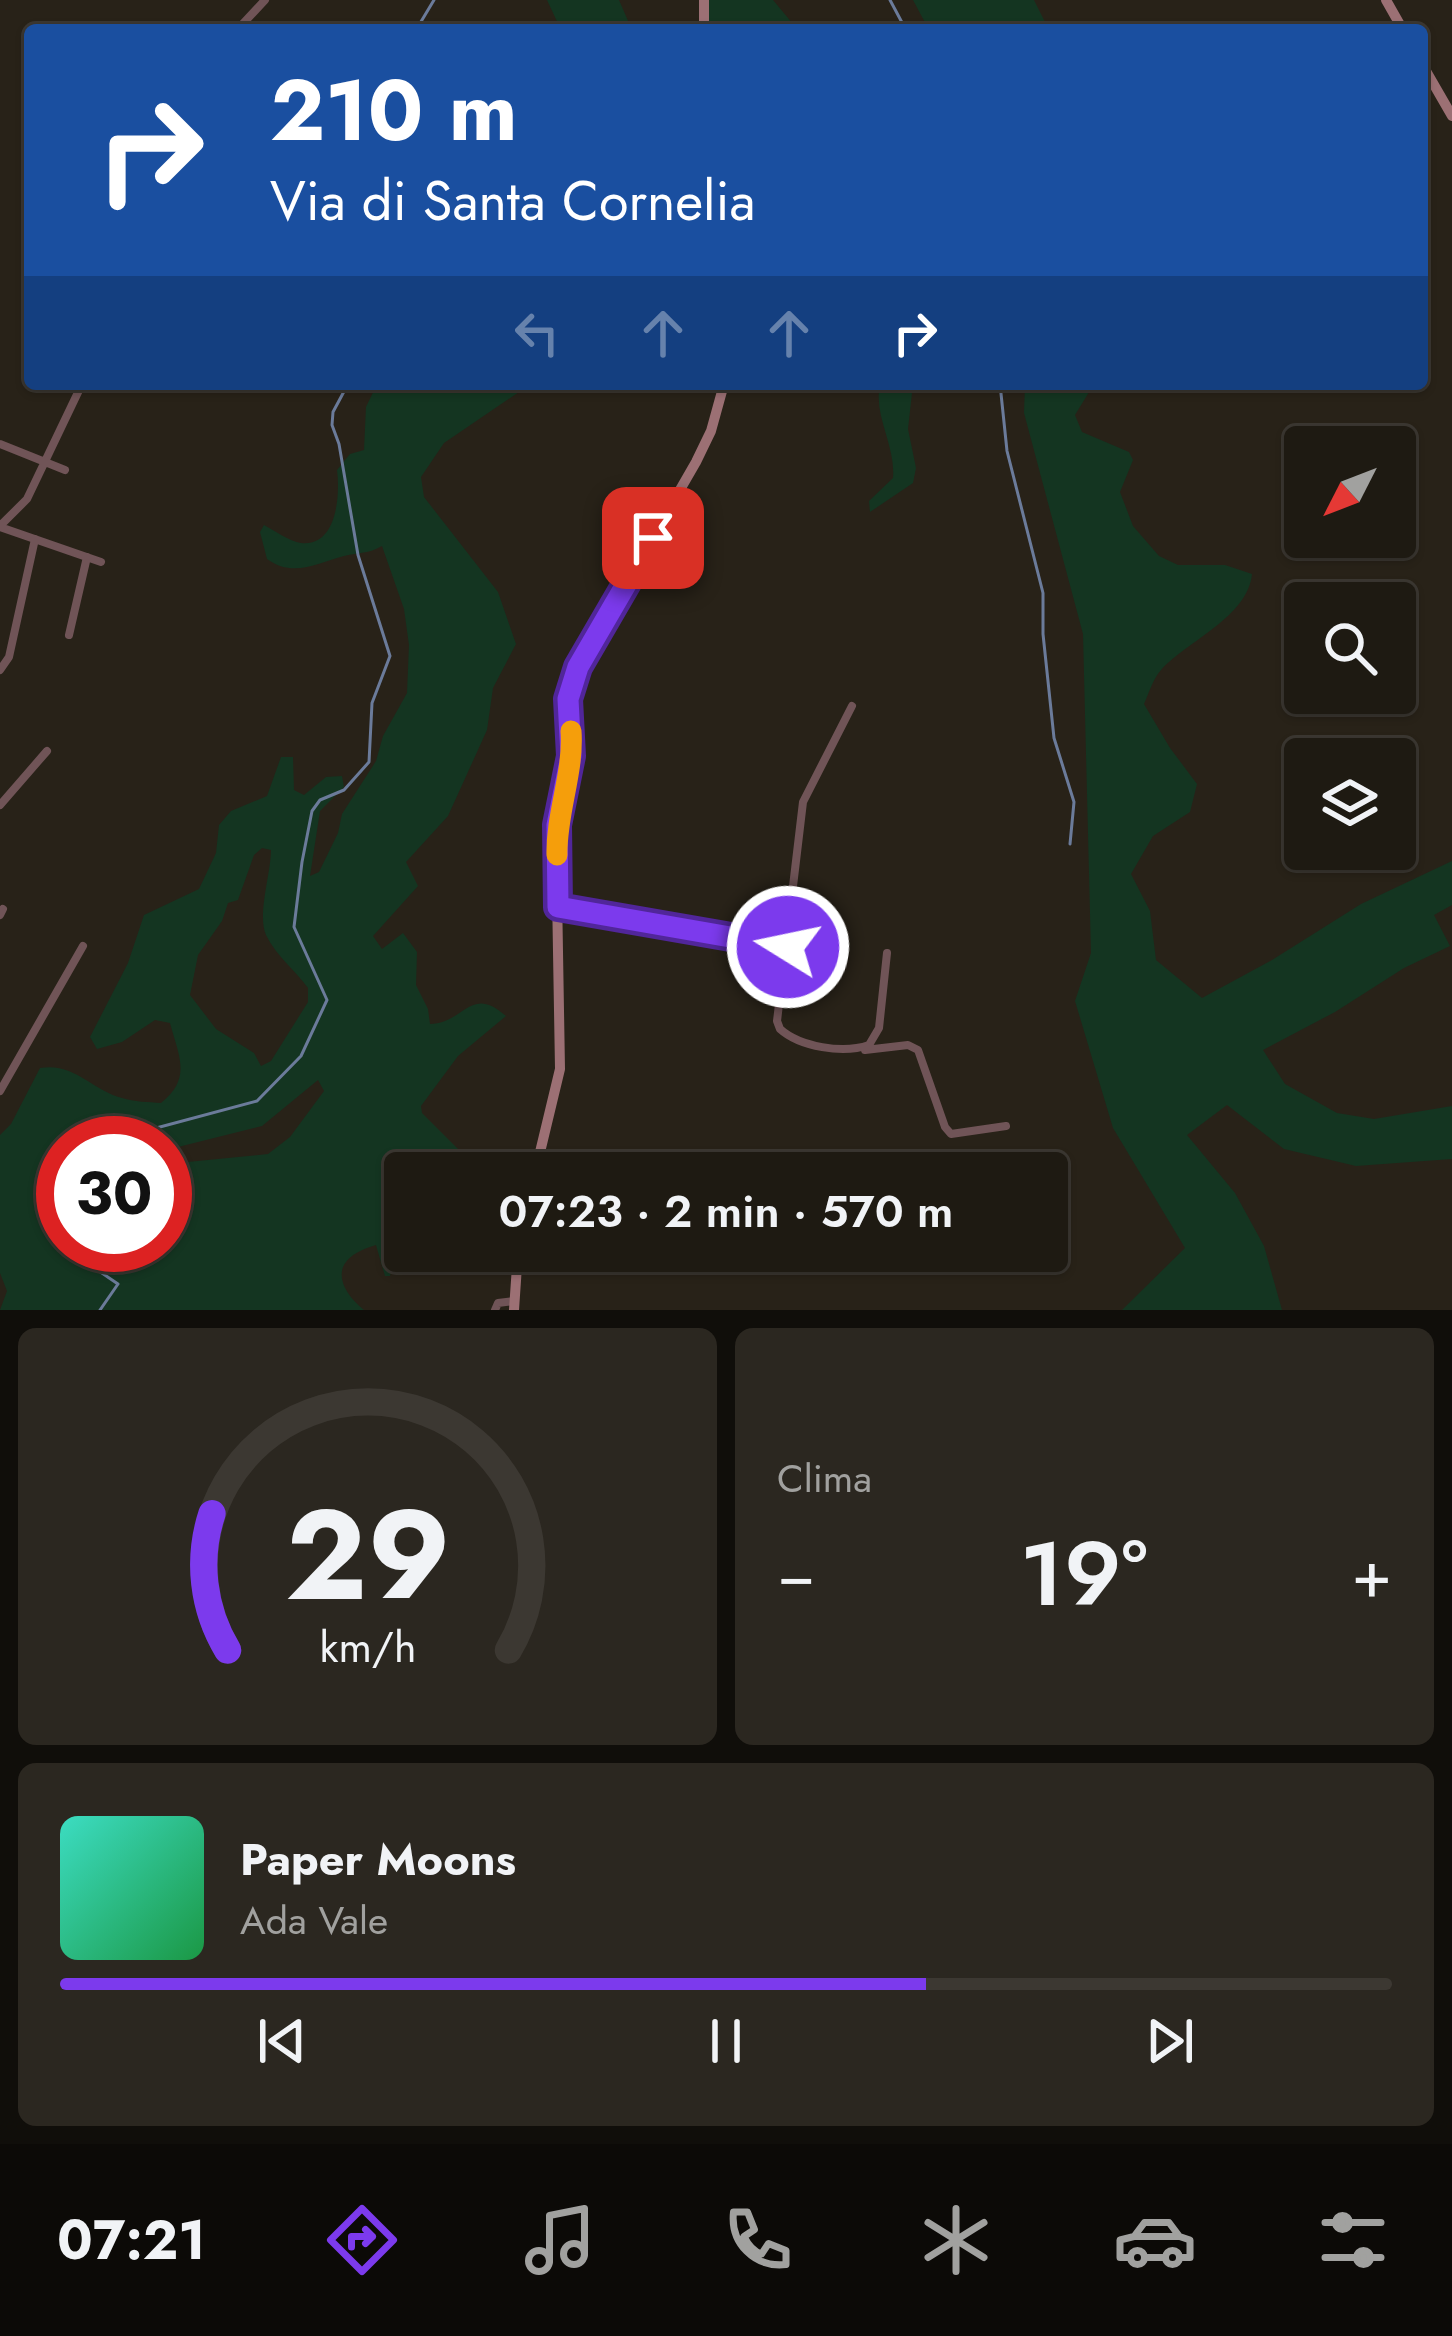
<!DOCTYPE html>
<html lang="it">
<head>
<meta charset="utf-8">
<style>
	body { margin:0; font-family:Jost,sans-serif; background:#2b2720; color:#f1f3f6; height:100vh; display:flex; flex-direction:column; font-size:45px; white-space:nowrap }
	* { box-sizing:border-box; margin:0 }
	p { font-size:39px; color:#a1a19f }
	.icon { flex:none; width:66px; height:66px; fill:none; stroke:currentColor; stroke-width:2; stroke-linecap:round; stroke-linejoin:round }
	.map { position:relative; height:1310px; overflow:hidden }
	.side { display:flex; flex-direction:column; gap:18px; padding:18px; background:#100e0a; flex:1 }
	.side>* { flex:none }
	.hud { position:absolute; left:24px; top:24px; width:1404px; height:366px; border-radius:12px; box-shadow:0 3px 9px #0004,0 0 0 3px #3c3832; background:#1a4fa0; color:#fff; overflow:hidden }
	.needle { width:78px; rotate:228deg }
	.controls { position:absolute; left:1284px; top:426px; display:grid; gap:24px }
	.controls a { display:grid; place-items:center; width:132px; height:132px; border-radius:12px; background:#1e1a12; box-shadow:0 3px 9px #0004,0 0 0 3px #3c3832; font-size:60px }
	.speed { position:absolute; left:36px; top:1116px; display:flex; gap:24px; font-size:60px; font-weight:700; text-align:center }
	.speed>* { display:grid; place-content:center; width:156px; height:156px; border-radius:50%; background:#1e1a12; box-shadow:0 3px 9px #0004,0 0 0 3px #3c3832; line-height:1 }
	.speed .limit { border:18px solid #d22; background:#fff; color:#111 }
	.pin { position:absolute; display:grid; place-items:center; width:102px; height:102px; color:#fff; margin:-51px; border-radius:24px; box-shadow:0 6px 18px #0006 }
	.me { position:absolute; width:132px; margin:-66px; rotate:280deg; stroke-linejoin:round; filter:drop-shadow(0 0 9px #0008) }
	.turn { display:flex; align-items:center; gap:42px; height:252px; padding:0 48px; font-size:54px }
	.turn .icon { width:156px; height:156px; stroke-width:2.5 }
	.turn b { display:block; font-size:84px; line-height:102px }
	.lanes { display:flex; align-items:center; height:114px; padding:0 48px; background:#0003; justify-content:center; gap:60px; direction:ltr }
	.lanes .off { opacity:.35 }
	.big { font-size:90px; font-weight:600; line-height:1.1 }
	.side .card { flex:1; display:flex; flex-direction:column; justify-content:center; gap:18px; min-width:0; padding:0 42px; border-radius:18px; background:#2b2720 }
	.side .dial { align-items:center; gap:0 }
	.dial svg { height:312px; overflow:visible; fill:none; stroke:#3c3832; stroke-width:7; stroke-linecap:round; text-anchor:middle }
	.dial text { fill:#f1f3f6; stroke:none }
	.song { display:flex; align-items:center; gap:36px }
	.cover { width:144px; height:144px; border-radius:18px; background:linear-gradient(135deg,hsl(170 70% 55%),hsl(140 70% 35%)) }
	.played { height:12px; border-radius:6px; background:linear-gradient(90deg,#7c3aed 65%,#3c3832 65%) }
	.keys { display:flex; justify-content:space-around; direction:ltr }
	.heat { display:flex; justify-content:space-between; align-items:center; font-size:66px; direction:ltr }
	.side .tiles { flex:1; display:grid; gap:18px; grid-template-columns:1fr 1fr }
	.card:last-child { grid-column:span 2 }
	.trip { position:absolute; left:384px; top:1152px; width:684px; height:120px; border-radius:12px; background:#1e1a12; box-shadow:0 3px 9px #0004,0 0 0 3px #3c3832; font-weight:600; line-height:120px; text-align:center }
	.tabs { display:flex; height:192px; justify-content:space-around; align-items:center; background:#0c0a07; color:#a1a19f }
	.tabs .icon { width:84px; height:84px }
	.tabs .selected { color:#7c3aed }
	.tabs b { font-size:54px; color:#f1f3f6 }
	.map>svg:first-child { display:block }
	.green { fill:#143521; fill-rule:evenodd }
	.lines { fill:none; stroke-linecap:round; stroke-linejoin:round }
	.stream { stroke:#6b7b9a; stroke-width:3 }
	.street { stroke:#705457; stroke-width:8 }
	.secondary { stroke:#9c7074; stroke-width:10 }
	.route-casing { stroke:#51269a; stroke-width:30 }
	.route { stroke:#7c3aed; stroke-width:21 }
	.slow { stroke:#f59e0b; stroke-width:21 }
</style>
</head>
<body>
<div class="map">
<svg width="1452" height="1310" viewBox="0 0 1452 1310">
	<rect width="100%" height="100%" fill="#282218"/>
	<!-- green -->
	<path class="green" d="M547 0H619L632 30H561Z
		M708 0H773L798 30H708Z
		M913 0H1034L1049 30H929Z
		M377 384H520L519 392 444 443 421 477 424 497 498 592 516 644 493 688 487 730 448 816 406 862 418 886 373 936 382 949 403 933 417 952 416 985 428 1009 430 1024C465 1023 470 984 506 1016L458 1056 421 1106 422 1113 472 1163 524 1164 521 1173H405V1227L397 1240 390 1276H385L376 1245C333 1257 332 1283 364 1310H0L7 1291 0 1273V1135L11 1124 40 1068C74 1062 92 1090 122 1098 134 1102 149 1102 161 1103 192 1078 179 1057 170 1023L155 1020 122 1042 97 1049 90 1037 128 963 144 915 199 889 216 853 219 825 231 811 267 796 281 757H293L294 790 304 795 326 777 342 776 344 787 320 811 310 876 319 872 338 833 342 814 376 761 383 736 407 693 409 645 404 609 382 546C368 554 360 552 344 556 318 563 293 578 267 559L260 532 264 525C275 531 289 541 301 543 338 547 340 493 337 470L350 454 364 450 366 407ZM262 848 271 850C271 873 257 915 266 935 276 956 296 971 308 988V1002L271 1061 261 1066 254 1053 216 1029 190 995 198 955 222 921 228 903 238 900 254 855ZM318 1080 324 1091 290 1137 268 1154 167 1164 166 1150 262 1126ZM165 1143V1245H63V1143Z
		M913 384 908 429 916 468 913 483 870 512 869 501 893 478C896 446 873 415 880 385Z
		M1025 384H1094L1075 415 1082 432 1129 452 1133 460 1120 492 1133 526 1159 556 1178 565H1225L1252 574C1248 617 1187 641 1161 670 1153 679 1149 693 1144 704L1170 748 1197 784 1190 812 1153 836 1131 874 1150 911 1156 960 1202 998 1272 960 1361 904 1452 861V905L1434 915 1450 946 1404 968 1335 1012 1263 1050 1285 1084 1337 1113 1374 1119 1452 1106V1159L1356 1166 1284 1149 1227 1105 1187 1135 1235 1193 1264 1246 1282 1310H1122L1185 1248 1113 1128 1075 1001 1091 953 1083 634 1024 413Z"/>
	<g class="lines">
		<!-- stream -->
		<path class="stream" d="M890 0 906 30
			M416 30 434 0
			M1000 384 1007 451 1043 593V634L1054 738 1074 802 1070 844
			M125 1143 145 1131 257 1101 301 1056 327 1000 294 927 302 862 312 811 320 800 344 790 369 762 372 703 390 656 358 555 339 444 332 425 333 412 348 384
			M73 1245 74 1254 118 1284 100 1310"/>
		<!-- street -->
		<path class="street" d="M237 30 265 0
			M0 444 65 470
			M0 526 27 499 82 384
			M0 527 101 562
			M69 635 87 557
			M0 670 9 657 35 539
			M852 706 803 802 777 1021 780 1029C800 1047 843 1054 869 1045L879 1028 887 953
			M0 805 47 751
			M558 907 788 947
			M0 915 3 909
			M865 1050 908 1045 918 1050 945 1127 951 1134 1006 1126
			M0 1091 83 946
			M495 1310 498 1303 514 1301"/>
		<!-- secondary -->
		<path class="secondary" d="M704 0V30
			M1386 0 1403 30
			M1422 64 1452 116
			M535 1173 560 1069 556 834 571 756 568 699 578 667 696 462 711 431 724 384
			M514 1310 518 1251"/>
	</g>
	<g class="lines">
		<!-- route casing -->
		<g class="route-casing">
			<path id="route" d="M653 538 578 667 568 699 571 756 557 825 558 907 788 947"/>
		</g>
		<!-- route -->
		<use href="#route" class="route"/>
		<!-- slow -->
		<path class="slow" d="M557 855C556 813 574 773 571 731"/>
	</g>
</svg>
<div class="controls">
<a><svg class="needle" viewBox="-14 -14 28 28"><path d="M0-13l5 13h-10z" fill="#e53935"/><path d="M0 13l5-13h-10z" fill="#a1a19f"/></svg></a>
<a><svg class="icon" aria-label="search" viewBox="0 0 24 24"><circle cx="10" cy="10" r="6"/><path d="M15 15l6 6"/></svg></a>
<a><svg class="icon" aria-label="layers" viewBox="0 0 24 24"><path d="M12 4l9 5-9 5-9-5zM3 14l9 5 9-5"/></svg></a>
</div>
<div class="speed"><div class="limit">30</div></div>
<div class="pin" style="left:653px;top:538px;background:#d93025"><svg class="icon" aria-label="arrive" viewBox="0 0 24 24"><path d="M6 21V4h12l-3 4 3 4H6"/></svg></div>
<svg class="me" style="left:788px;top:947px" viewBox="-20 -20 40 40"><circle r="17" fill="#7c3aed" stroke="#fff" stroke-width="3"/><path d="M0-11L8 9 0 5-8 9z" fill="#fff"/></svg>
<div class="trip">07:23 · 2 min · 570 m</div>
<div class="hud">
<div class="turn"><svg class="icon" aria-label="right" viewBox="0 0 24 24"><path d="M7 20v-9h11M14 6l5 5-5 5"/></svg><div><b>210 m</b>Via di Santa Cornelia</div></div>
<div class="lanes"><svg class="icon off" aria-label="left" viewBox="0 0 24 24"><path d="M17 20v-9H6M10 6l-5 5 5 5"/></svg><svg class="icon off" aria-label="ahead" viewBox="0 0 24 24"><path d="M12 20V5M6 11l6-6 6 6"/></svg><svg class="icon off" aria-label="ahead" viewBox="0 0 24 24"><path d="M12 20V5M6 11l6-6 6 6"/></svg><svg class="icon" aria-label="right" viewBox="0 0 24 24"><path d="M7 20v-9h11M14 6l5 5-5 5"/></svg></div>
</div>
</div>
<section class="side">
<div class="tiles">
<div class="card dial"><svg viewBox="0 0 100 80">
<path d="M14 69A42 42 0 1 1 86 69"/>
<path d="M14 69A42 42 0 0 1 10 34" stroke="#7c3aed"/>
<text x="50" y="56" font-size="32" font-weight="700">29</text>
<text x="50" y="72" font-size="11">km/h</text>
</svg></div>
<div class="card"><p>Clima</p>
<div class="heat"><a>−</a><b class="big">19°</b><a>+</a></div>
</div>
<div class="card">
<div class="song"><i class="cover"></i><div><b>Paper Moons</b><p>Ada Vale</p></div></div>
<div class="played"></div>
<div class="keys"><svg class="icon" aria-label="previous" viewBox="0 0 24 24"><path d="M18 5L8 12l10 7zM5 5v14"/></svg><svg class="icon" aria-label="pause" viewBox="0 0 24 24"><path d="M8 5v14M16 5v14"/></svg><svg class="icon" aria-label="next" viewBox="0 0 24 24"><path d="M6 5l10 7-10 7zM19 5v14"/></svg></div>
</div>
</div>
</section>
<nav class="tabs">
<b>07:21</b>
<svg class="icon selected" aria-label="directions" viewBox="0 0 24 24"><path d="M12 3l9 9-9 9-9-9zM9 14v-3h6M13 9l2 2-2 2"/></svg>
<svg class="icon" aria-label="music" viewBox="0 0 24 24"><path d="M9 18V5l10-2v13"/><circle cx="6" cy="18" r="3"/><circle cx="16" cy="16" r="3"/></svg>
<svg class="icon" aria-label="phone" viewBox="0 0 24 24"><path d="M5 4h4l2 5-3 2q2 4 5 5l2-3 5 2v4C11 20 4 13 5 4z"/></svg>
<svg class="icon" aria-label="climate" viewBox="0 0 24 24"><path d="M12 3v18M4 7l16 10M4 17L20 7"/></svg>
<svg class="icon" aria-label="car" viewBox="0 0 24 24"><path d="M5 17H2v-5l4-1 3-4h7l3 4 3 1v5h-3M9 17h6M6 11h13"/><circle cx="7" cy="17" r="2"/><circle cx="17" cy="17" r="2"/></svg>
<svg class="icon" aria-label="filters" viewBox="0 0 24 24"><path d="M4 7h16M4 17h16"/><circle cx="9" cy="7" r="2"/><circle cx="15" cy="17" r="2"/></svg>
</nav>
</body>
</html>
